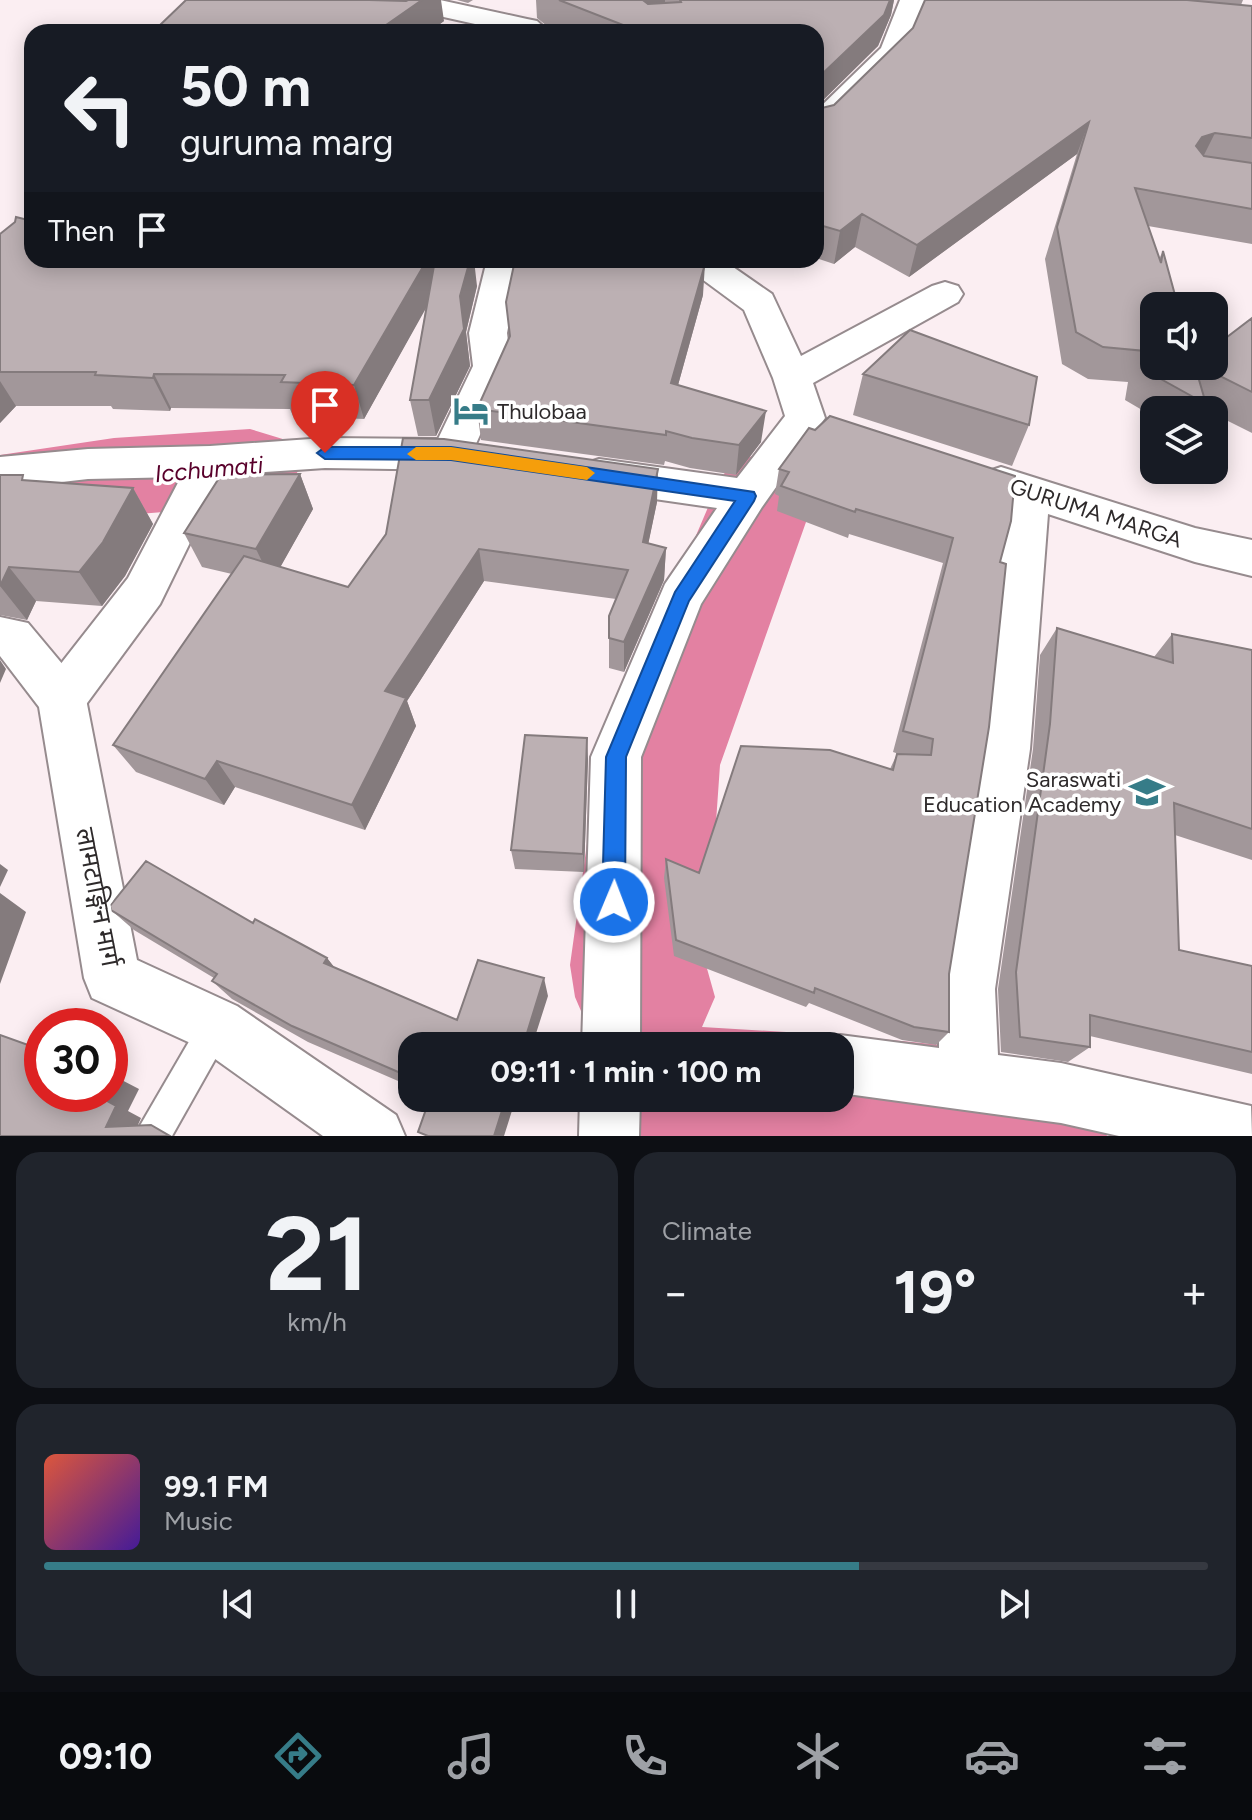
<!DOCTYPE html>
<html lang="en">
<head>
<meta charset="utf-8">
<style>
	body { margin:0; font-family:Figtree,"Noto Sans Devanagari",sans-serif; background:#20242c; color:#f1f3f6; height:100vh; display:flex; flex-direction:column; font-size:30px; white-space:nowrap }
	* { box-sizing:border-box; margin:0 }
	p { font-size:26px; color:#9ea1a6 }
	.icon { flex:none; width:44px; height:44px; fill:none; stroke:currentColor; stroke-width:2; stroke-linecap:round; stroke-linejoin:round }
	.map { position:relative; height:1136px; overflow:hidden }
	.panel { display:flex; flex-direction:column; gap:16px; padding:16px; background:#0d0f14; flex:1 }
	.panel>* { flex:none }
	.top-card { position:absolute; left:24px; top:24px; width:800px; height:244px; border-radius:24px; box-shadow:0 4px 20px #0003; background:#171b24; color:#f1f3f6; overflow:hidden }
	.fabs { position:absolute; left:1140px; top:292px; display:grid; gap:16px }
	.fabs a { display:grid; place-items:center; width:88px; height:88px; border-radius:16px; background:#171b24; box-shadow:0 4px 20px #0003; font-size:40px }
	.speed { position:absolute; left:24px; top:1008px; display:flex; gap:16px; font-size:40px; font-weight:700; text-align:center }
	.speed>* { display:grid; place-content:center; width:104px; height:104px; border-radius:50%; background:#171b24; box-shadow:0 4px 20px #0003; line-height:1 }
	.speed .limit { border:12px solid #d22; background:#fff; color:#111 }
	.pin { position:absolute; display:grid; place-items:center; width:68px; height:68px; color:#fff; margin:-82px -34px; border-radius:50% 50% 50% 0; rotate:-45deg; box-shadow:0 0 8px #0007 }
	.pin .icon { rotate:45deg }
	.me { position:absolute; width:88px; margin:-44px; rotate:1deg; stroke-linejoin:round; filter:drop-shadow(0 0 6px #0008) }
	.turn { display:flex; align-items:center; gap:28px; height:168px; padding:0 24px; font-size:36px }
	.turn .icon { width:104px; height:104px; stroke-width:2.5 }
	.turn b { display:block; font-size:56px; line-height:68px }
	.then { display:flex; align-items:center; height:76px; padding:0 24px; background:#0003; gap:16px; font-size:30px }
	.big { font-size:60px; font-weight:700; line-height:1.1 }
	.panel .tile { flex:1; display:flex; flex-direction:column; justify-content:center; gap:12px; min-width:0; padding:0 28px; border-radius:24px; background:#20242c }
	.panel .dial { align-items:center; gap:0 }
	.dial b { font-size:104px; line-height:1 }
	.song { display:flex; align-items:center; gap:24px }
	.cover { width:96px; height:96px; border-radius:12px; background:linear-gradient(135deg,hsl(10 70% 55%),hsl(260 70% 35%)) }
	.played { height:8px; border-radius:4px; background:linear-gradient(90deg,#367c88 70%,#363941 70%) }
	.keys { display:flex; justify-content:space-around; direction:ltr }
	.heat { display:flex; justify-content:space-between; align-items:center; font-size:44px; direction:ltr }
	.panel .tiles { flex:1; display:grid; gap:16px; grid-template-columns:1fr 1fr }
	.tile:last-child { grid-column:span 2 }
	.trip { position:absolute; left:398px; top:1032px; width:456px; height:80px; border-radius:24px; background:#171b24; box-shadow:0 4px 20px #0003; font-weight:700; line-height:80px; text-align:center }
	.tab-bar { display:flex; height:128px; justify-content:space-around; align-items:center; background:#090b0e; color:#9ea1a6 }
	.tab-bar .icon { width:56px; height:56px }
	.tab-bar .selected { color:#367c88 }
	.tab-bar b { font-size:36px; color:#f1f3f6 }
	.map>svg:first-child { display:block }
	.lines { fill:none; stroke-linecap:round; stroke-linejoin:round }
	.river { fill:#e381a2; fill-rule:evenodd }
	.service-casing { stroke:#968b8e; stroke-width:4 }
	.minor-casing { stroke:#968b8e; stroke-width:4 }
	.tertiary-casing { stroke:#968b8e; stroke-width:4 }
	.service { fill:#fff; fill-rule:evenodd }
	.minor { fill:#fff; fill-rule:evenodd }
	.tertiary { fill:#fff; fill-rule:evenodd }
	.wall { fill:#a2979a }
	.shaded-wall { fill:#847b7d }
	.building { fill:#bcb0b3; stroke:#847b7d; stroke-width:2 }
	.route { fill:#1a73e8; stroke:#114b97; stroke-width:2 }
	.slow { fill:#f59e0b }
	.labels { text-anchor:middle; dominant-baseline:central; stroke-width:7; stroke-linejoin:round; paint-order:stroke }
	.poi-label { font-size:22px; fill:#2e2a2b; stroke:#fff; text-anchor:start }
	.street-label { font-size:22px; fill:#2e2a2b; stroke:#fff }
	.water-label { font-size:24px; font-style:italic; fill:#59002b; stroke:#fff }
	.near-street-label { font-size:26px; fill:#2e2a2b; stroke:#fff }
</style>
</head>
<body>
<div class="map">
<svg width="1252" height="1136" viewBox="0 0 1252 1136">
	<rect width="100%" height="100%" fill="#fbeef2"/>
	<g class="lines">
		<!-- river -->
		<path class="river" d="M250 429 286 440 300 467 286 494 250 505 114 516 0 533V455L114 438Z
			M766 452 802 463 817 491 720 765 706 965 715 997 702 1027 851 1036 942 1045 1032 1061 1085 1083 1107 1136H611L596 1098H840V1046H596L575 997 570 965 598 765 715 491 730 463Z"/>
		<!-- service casing -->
		<g class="service-casing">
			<path id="service" d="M217 1009 229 1014 234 1026 172 1136H134L205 1014Z"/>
		</g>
		<!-- minor casing -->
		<g class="minor-casing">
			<path id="minor" d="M420 0H440L527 19 537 21 549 32H511L430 14 420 12 416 6Z
				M900 0H928L904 57 827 135 816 137V111L881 48Z
				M487 260H521L507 333 511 366 475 446 480 455 474 466 460 470 325 468 223 475 160 604 79 714 62 720 45 714 38 699 45 684 128 578 181 477 88 479 0 489V457L88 449 210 446 325 438 438 439 473 366 469 333Z
				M682 260H723L772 294 801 356 932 286 945 282 958 286 963 294 958 302 813 383 825 418 762 507 701 604 641 757 640 1046H582L591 757 665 584 717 508 599 491 584 486 578 475 584 464 599 459 737 478 785 416 773 378 744 310 687 268Z
				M1001 467 1195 528 1252 540V576L1195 562 1048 514 1030 749 995 989 998 1055 1061 1063 1251 1106 1252 1136H1119L1061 1123 840 1093V1046H818L840 1035 939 1048V989L980 749 1007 501 986 494 980 483 986 472Z
				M580 1098H640L639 1136H579Z"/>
		</g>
		<!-- tertiary casing -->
		<g class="tertiary-casing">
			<path id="tertiary" d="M0 617 28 623 79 684 86 699 137 960 237 1006 396 1115 405 1136H323L197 1046 92 998 84 978 39 707 0 656Z"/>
		</g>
		<!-- service -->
		<use href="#service" class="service"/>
		<!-- minor -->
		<use href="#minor" class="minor"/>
		<!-- tertiary -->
		<use href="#tertiary" class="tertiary"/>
	</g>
	<!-- wall -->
	<path class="wall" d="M457 0H473L468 3Z
		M536 0H894L891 15 878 46 818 105 822 108 834 105 913 28 925 0H1243L1241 5 1252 6V244L1148 226 1159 259 1163 251 1154 366H1214L1252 318V433L1214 414V410H1206L1203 408 1202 410H1154V417L1125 400 1128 382 1088 379 1062 364 1045 259 1077 154 909 277 855 247 834 264 816 258V32H562L547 26 537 18Z
		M444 21 429 32H160L158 27Z
		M0 234 32 260 477 286 466 332 470 366 436 436H418L410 400 426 307 364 419 293 416 290 409 171 408 170 411 113 409 111 406H16L0 423Z
		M703 295 678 385 761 442 736 475 690 468 665 461 664 465 481 440 477 409Z
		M863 374 1029 425 1012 466 853 415Z
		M809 428 1000 562 949 974V1032L936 1045 902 1040 809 1003 806 1007 674 956 664 878 666 859 699 873 890 769 897 754H899L893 752 943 563 849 534 848 538 777 511 779 496 775 494 779 469Z
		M300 474 313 509 280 567 348 587 386 534 657 502 648 544 666 548 664 580 624 672 609 668V616L616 599 484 581 407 701 416 726 365 830 235 787 224 805 136 772 113 745 232 574 202 567 184 533Z
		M0 475 26 480 133 488 153 524 125 576 102 606 36 601 27 620 0 615Z
		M1057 628 1154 657 1172 634 1252 650V860L1175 835 1179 950 1252 966V1074L1090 1036V1047L1068 1062 1001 1052 998 989 1033 749 1040 655Z
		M588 759 584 872 515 869 511 850Z
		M111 910 253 923 327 958 334 967 457 1020 548 996 412 1046V1087L308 1042 232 999 212 981 214 978 134 930Z"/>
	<!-- shaded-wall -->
	<path class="shaded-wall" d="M369 0H441L444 21 429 32H375Z
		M645 0H665V19L644 32Z
		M890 0H894L891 15 878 46 816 107 819 77Z
		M1089 122 1077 154 909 277 917 245Z
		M1215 133 1199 165 1196 146 1202 137Z
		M862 214 855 247 834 264 840 231Z
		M427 260H434L439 285 364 419 354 385Z
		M470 260H474L477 286 466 332 470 366 436 436 429 400 460 296Z
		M705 264 703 295 670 414 671 383Z
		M154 374 171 408 170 411 153 378Z
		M0 381 16 406 0 423Z
		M766 411 761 442 736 475 739 445Z
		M658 469 657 502 642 574 643 542Z
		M300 474 313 509 272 582 256 549Z
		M133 488 153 524 125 576 102 606 79 572Z
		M666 548 664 580 624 672V642Z
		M479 549 484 581 407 701 416 726 365 830 352 805 385 691Z
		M9 567 36 601 27 620 0 586Z
		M0 660 6 669 0 683Z
		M587 738 588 759 584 872 583 854Z
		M217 761 235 787 224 805 205 779Z
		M0 864 8 870 0 887Z
		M0 893 26 912 0 984Z
		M327 958 341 976 324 963Z
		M544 978 548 996 532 1046H523Z
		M114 1076 139 1089 128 1111 141 1118 133 1136 106 1127 102 1098 104 1094H110V1084Z
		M506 1098H516L504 1136H494Z"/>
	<!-- building -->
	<path class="building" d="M186 0H369L406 1 408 0H422L376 32H180L158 27Z
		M559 0H645L644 1 648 4 681 2 680 0H890L884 15 819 77 818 105 822 108 834 105 913 28 925 0H1187L1252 6V138L1215 133 1202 137 1196 146 1204 156 1252 163V209L1135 188 1161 263 1163 251 1178 306H1154V366H1195L1206 404 1141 368 1145 351 1103 347 1076 332 1057 227 1089 122 917 245 862 214 840 231 816 224V32H633L636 30Z
		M16 217 32 221V260H427L354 385 281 382 285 375 154 374 153 378 95 375 96 372H0V234L15 222Z
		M435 260H470L460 296 464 329 429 400H410Z
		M515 260H607L705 264 671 383 766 411 739 445 692 438 666 431V435L477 409 510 336 506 302Z
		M1252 318V392L1200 366H1214V347Z
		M910 330 1037 377 1029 425 863 374Z
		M830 416 1015 476 1011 521 1000 562 1006 564 989 727 949 974V1032L914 1027 815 988 814 993 676 940 666 859 699 873 741 746 830 750 893 770 897 754 931 755 933 739 903 731 953 538 856 509 855 512 781 486 789 472 779 469 809 428 815 430Z
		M403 438 444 439 658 469 643 542 666 548 624 642 609 638V616L628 570 479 549 385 691 406 698 352 805 217 761 205 779 113 745 244 556 348 587 386 534Z
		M300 474 256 549 184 533 221 475Z
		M0 475H23L22 480 133 488 103 542 79 572 9 567 0 586Z
		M1057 628 1173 663 1172 634 1252 650V829L1174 803 1179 950 1252 966V1052L1090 1015V1047L1020 1037 1016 972 1050 724Z
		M525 735 587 738 583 854 511 850Z
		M146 861 253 923 255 919 327 958 324 963 457 1020 478 960 544 978 523 1046H412V1078L292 1026 212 981 217 974 111 910 110 906Z
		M0 1035 42 1050V1094H104L102 1098 116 1106 106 1127 151 1125 170 1136H0Z
		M430 1098H506L494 1136H428L418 1132Z"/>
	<!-- route -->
	<path class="route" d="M325 447H451L754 492 756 496 754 501 689 601 626 757 625 902 621 909 614 913 606 909 602 902 606 757 675 592 735 501 451 460 325 459 317 453Z"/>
	<!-- slow -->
	<path class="slow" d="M416 447H451L587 467 595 473 587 480 451 460H416L407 454Z"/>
	<!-- icons -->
	<defs>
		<g id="hotel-bare" transform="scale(2.76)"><path d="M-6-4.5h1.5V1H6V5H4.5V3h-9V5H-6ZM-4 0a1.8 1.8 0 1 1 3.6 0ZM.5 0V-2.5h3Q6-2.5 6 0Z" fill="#367c88" stroke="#fff" stroke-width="2.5" paint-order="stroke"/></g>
		<g id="school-bare" transform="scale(2.76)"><path d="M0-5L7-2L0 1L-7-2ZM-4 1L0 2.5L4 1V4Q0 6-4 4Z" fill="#367c88" stroke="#fff" stroke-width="2.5" paint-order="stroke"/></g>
	</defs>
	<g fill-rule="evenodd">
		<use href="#hotel-bare" x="471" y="411"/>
		<use href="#school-bare" x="1147" y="792"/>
	</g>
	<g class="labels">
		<!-- poi labels -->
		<g class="poi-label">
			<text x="497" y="411">Thulobaa</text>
			<text x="1121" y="779" text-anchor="end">Saraswati<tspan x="1121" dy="25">Education Academy</tspan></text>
		</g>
		<!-- street labels -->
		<g class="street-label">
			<text transform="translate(1096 513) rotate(18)">GURUMA MARGA</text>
		</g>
		<!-- water labels -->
		<g class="water-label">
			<text transform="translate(209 469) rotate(-5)">Icchumati</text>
		</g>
		<!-- near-street labels -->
		<g class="near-street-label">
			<text transform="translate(98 897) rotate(79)">लामटाङ्गिन मार्ग</text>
		</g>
	</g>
</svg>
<div class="fabs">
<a><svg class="icon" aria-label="sound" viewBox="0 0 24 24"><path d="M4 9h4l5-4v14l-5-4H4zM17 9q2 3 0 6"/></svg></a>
<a><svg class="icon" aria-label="layers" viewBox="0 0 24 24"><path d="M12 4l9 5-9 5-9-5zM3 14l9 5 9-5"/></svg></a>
</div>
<div class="speed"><div class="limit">30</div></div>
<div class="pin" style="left:325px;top:453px;background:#d93025"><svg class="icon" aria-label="arrive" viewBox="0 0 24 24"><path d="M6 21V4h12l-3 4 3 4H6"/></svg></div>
<svg class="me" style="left:614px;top:902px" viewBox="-20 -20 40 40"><circle r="17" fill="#1a73e8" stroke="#fff" stroke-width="3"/><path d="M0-11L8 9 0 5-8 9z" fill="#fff"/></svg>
<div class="trip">09:11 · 1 min · 100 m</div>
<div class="top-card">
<div class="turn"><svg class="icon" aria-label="left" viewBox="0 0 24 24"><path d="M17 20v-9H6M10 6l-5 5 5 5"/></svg><div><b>50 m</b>guruma marg</div></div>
<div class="then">Then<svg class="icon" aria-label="arrive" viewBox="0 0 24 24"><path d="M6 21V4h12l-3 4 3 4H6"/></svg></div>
</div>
</div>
<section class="panel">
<div class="tiles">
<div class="tile dial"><b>21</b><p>km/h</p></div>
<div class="tile"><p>Climate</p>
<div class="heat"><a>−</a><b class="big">19°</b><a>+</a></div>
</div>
<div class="tile">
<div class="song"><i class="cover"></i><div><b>99.1 FM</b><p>Music</p></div></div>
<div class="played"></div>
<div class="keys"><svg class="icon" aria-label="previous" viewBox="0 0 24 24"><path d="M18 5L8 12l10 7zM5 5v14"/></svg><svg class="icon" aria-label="pause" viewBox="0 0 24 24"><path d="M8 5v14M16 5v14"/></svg><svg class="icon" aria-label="next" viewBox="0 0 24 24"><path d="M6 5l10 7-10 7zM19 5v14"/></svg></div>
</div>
</div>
</section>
<nav class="tab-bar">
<b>09:10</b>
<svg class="icon selected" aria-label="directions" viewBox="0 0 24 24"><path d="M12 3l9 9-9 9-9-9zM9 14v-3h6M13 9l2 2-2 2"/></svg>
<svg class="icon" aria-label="music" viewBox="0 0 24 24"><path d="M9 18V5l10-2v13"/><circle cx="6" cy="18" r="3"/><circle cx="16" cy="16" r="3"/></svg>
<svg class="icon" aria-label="phone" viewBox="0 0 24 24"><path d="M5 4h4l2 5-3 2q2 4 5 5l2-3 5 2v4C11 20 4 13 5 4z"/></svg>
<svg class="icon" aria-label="climate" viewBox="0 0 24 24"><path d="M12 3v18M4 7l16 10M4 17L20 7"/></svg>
<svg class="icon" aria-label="car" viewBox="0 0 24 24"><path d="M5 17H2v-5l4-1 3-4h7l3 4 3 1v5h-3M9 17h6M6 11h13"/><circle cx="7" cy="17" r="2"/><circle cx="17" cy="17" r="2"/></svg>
<svg class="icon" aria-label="filters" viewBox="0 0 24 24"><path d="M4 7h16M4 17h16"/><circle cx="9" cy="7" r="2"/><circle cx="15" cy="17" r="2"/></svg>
</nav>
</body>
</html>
